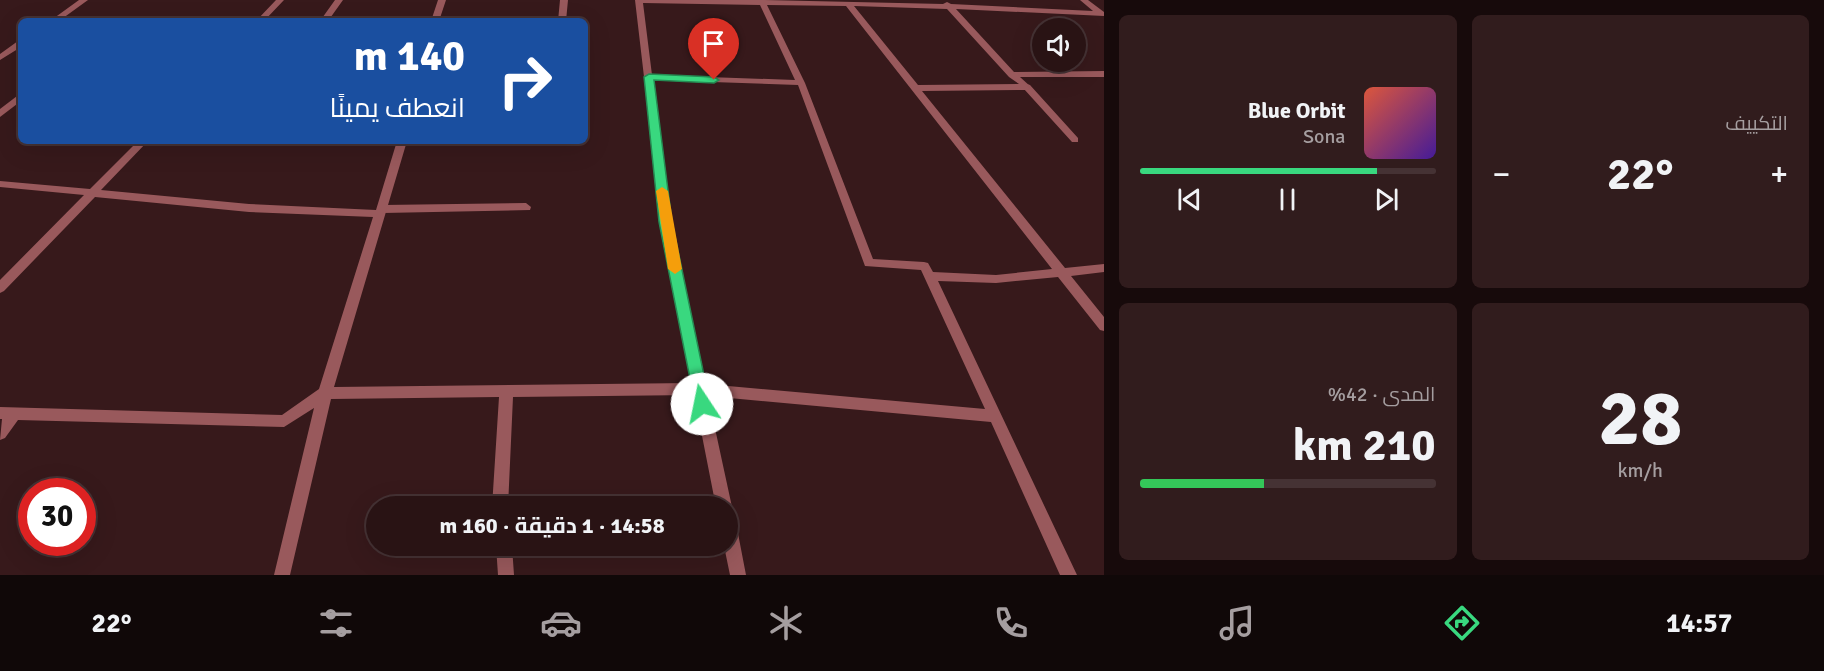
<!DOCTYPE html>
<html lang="ar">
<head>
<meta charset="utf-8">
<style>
	body { margin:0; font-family:Signika,Cairo,sans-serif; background:#311c1d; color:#f1f3f6; direction:rtl; height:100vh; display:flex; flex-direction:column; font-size:22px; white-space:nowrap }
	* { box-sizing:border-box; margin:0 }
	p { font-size:20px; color:#a59ea0 }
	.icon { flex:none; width:33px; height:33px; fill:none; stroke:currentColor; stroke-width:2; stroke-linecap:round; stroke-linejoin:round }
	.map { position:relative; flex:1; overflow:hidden; direction:ltr }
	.sheet { display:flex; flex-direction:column; gap:15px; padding:15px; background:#170a0b; width:720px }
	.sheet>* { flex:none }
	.top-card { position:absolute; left:18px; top:18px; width:570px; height:126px; border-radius:9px; box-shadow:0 6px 24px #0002,0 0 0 2px #453234; direction:rtl; background:#1a4fa0; color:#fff; overflow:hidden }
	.buttons { position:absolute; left:1032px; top:18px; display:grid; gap:12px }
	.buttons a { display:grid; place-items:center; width:54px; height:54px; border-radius:50%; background:#291314; box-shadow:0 6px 24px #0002,0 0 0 2px #453234; font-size:30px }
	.speed { position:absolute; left:18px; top:478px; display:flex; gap:12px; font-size:30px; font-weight:700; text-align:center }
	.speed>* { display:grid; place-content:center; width:78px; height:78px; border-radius:50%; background:#291314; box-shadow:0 6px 24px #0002,0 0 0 2px #453234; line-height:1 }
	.speed .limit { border:9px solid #d22; background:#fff; color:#111 }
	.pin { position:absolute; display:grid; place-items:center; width:51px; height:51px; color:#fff; margin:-62px -26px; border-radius:50% 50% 50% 0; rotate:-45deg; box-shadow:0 0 6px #0007 }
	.pin .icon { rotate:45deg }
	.me { position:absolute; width:66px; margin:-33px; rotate:349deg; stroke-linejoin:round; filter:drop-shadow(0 0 4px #0008) }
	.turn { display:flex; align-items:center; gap:21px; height:126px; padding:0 24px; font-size:27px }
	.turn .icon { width:78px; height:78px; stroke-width:2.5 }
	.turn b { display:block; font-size:42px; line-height:51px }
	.big { font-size:45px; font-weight:700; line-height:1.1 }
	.sheet .tile { flex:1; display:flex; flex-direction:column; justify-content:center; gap:9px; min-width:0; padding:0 21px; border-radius:9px; background:#311c1d }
	.sheet .dial { align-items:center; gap:0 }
	.dial b { font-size:78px; line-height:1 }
	.song { display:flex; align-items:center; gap:18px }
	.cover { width:72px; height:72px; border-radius:9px; background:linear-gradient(135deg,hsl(10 70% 55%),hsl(260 70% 35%)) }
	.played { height:6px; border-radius:3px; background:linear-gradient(90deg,#39d87f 80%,#453234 80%) }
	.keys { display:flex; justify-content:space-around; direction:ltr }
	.heat { display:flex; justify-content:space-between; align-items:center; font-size:33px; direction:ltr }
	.charge { height:9px; border-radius:4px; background:linear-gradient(90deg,#34c759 42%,#453234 0) }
	.sheet .tiles { flex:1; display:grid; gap:15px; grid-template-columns:repeat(2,1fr) }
	.trip { position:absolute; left:366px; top:496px; width:372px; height:60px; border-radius:30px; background:#291314; box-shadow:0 6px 24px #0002,0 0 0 2px #453234; font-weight:700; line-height:60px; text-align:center; direction:rtl }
	.menu { display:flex; height:96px; justify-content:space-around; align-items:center; background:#100808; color:#a59ea0 }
	.menu .icon { width:42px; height:42px }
	.menu .current { color:#39d87f }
	.menu b { font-size:27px; color:#f1f3f6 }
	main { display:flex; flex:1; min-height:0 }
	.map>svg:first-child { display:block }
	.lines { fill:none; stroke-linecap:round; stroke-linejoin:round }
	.service { fill:#99595c; fill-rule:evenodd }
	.minor { fill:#99595c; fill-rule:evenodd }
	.route { fill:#39d87f; stroke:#258c53; stroke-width:1.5 }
	.slow { fill:#f59e0b }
</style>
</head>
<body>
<main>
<section class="sheet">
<div class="tiles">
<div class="tile"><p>التكييف</p>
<div class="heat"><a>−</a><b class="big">22°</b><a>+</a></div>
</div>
<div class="tile">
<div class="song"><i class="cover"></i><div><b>Blue Orbit</b><p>Sona</p></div></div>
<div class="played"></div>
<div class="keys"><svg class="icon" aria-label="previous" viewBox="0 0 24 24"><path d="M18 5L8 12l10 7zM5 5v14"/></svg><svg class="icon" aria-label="pause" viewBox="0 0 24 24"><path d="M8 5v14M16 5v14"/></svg><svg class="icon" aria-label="next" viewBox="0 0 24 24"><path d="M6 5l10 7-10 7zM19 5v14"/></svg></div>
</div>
<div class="tile dial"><b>28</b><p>km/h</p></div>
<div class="tile"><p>المدى · 42%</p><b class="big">210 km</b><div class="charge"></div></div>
</div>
</section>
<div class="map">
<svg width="1104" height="575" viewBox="0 0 1104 575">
	<rect width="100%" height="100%" fill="#37191b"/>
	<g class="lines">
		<!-- service -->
		<path class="service" d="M335 0H343L328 21H320Z
			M1027 84 1030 85 1078 138V142H1072L1024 89 1023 87Z
			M526 203 531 207 530 210 383 213 378 209 383 205Z"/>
		<!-- minor -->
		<path class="minor" d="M79 0H88L59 21H50Z
			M276 0H284L264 21H256Z
			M438 0H446L439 21H431Z
			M560 0H568L566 21H558Z
			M635 0H765L943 4 947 2 951 4 1093 11 1080 0H1088L1104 12V16L956 9 1014 72 1104 71V77H1020L1031 87 1027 90 922 91 1065 268 1104 264V272L1071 276 1104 317V331L1100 330 1058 277 996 283 938 281 1077 575H1060L991 422 708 396 732 507 728 513V507H716L694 395 513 397 508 507H492L499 397 331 399 290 575H274L314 408 284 427 18 420 5 438 0 440 2 419H0V407L282 415 319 389 373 217 249 212 95 197 4 291 0 293V280L84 195 0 187V181L90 189 138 141H148L101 190 249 204 376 210 397 141H407L334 387 692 383 661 222ZM643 3 760 5 795 80 652 75ZM767 5 846 6 1052 269 996 275 933 272 928 263 924 262 873 259 805 83ZM854 6 947 9 1009 77 1019 84 918 85ZM653 80 798 85 865 266 921 270 985 409 706 384 671 222Z
			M18 41H21V47L0 60V54Z
			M21 93V101L0 117V109Z
			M728 515 734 517 736 523 746 575H730L724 546H728Z
			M496 546H512L514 575H498Z"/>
	</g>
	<!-- route -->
	<path class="route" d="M649 74 714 77 719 80 714 83 654 80 672 222 710 404 708 409 702 411 697 409 695 404 659 222 644 77Z"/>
	<!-- slow -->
	<path class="slow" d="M662 187 668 191 682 269 675 274 668 269 656 191Z"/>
</svg>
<div class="buttons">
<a><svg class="icon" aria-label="sound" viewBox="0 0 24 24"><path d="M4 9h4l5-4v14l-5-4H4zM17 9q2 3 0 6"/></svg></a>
</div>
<div class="speed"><div class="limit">30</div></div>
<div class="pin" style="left:714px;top:80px;background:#d93025"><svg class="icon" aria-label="arrive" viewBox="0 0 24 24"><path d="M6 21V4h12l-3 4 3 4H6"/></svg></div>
<svg class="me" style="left:702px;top:404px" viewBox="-20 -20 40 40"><circle r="19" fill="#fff"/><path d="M0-13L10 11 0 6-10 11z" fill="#39d87f"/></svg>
<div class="trip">14:58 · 1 دقيقة · 160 m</div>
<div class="top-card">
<div class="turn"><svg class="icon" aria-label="right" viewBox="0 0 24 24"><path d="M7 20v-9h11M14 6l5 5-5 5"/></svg><div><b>140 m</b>انعطف يمينًا</div></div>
</div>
</div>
</main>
<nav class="menu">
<b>14:57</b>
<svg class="icon current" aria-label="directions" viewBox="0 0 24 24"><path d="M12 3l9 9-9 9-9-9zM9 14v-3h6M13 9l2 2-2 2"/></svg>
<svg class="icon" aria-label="music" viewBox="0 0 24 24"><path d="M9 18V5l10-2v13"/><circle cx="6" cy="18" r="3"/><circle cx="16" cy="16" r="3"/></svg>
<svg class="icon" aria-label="phone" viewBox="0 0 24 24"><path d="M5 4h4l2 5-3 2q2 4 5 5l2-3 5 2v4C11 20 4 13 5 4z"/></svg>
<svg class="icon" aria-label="climate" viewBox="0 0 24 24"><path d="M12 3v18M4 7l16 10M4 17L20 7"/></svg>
<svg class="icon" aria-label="car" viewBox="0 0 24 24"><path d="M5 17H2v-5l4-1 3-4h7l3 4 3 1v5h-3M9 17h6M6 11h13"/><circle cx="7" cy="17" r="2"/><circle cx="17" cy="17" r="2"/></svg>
<svg class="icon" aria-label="filters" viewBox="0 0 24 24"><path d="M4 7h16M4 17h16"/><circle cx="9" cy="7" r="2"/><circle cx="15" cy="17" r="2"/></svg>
<b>22°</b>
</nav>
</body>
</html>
